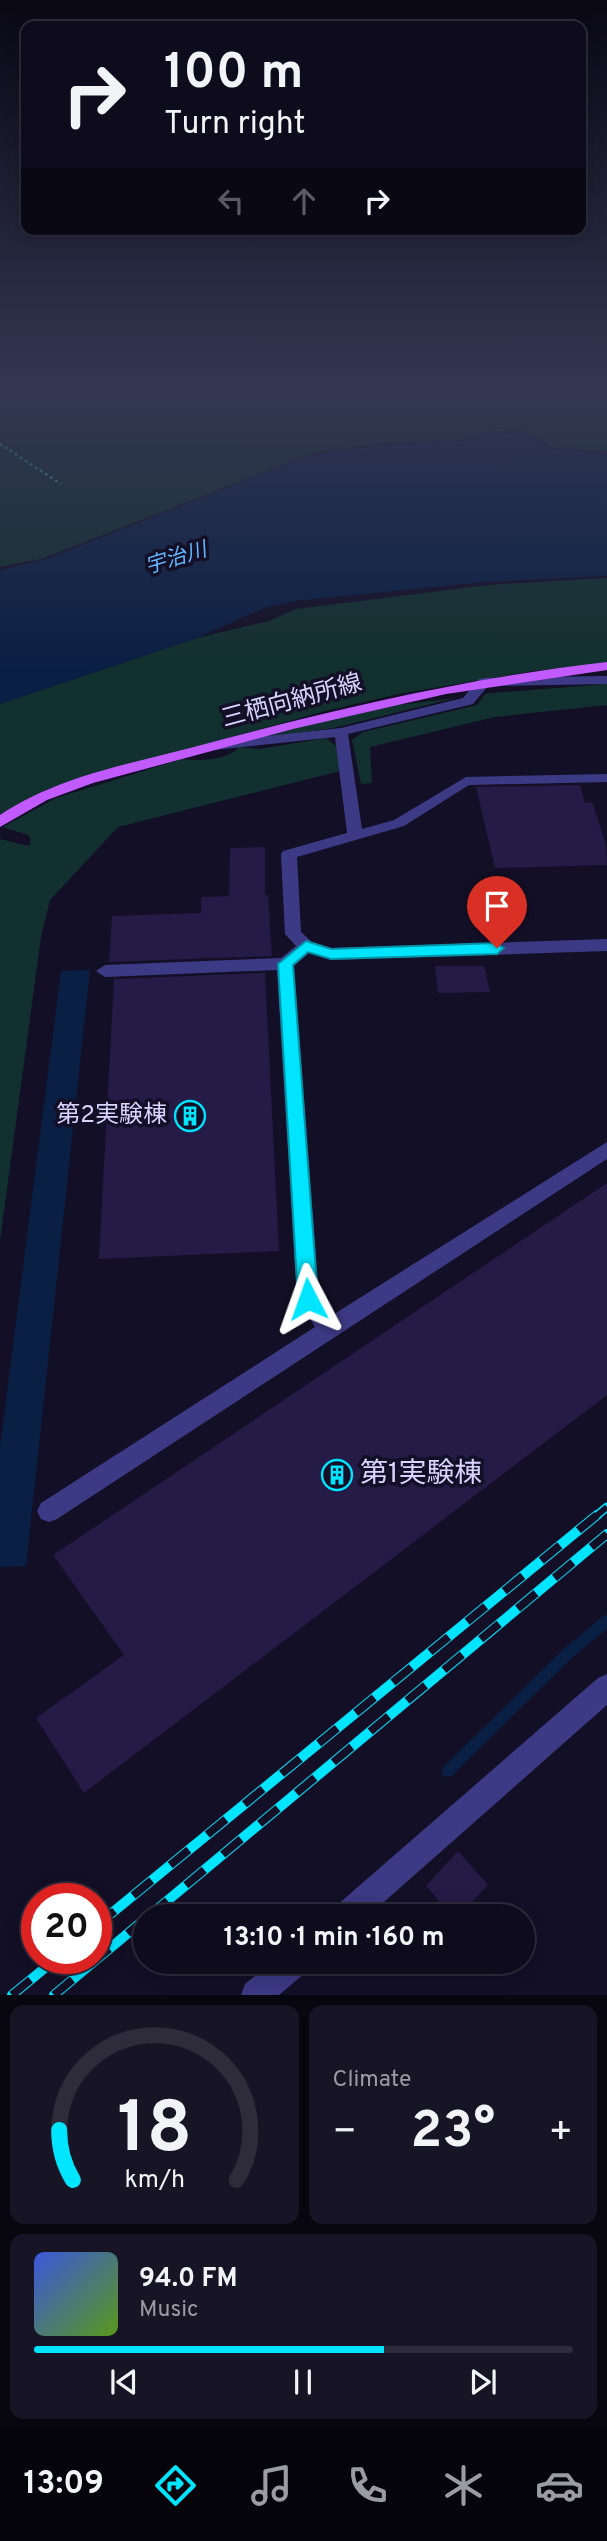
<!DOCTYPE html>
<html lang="en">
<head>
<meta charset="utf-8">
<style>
	body { margin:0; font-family:Overpass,"Noto Sans JP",sans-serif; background:#171425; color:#f1f3f6; height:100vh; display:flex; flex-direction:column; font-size:26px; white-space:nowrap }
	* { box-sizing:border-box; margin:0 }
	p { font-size:23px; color:#9b9ba3 }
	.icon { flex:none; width:38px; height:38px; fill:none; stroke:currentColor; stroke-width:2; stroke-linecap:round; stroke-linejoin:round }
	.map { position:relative; height:1995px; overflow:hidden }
	.side { display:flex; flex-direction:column; gap:10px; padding:10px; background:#08060f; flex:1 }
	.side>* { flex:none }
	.banner { position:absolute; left:21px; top:21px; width:565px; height:214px; border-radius:14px; box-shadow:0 4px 18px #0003,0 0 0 2px #2e2b3b; background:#0e0b1c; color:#f1f3f6; overflow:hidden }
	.speed { position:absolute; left:21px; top:1883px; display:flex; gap:14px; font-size:35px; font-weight:700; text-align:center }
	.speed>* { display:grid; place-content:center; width:91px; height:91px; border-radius:50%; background:#0e0b1c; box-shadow:0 4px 18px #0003,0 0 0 2px #2e2b3b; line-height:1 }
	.speed .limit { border:10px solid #d22; background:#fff; color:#111 }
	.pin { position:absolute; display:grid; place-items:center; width:60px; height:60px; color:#fff; margin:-72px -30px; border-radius:50% 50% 50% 0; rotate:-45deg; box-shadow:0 0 7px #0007 }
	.pin .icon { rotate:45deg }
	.me { position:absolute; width:77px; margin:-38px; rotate:356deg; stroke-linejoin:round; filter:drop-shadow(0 0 5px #0008) }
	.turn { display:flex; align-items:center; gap:24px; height:147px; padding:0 28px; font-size:32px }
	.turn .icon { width:91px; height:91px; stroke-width:2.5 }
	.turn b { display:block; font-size:49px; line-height:60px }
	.lanes { display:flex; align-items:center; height:66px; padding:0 28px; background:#0003; justify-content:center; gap:35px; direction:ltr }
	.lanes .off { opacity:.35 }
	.big { font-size:52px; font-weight:700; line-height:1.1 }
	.side .tile { flex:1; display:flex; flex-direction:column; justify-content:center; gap:10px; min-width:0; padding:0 24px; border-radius:14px; background:#171425 }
	.side .dial { align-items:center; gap:0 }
	.dial svg { height:182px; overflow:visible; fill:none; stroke:#2e2b3b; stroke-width:7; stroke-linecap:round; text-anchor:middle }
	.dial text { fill:#f1f3f6; stroke:none }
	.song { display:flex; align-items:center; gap:21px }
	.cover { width:84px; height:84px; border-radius:10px; background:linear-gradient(135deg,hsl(230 70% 55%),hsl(90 70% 35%)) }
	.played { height:7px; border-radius:4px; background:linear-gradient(90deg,#00e5ff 65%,#2e2b3b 65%) }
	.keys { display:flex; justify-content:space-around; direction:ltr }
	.heat { display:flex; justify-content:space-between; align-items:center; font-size:38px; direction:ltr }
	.side .tiles { flex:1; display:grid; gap:10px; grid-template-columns:1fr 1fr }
	.tile:last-child { grid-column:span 2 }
	.trip { position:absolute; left:133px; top:1904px; width:402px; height:70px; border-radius:35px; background:#0e0b1c; box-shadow:0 4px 18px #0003,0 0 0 2px #2e2b3b; font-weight:700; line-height:70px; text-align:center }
	.tab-bar { display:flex; height:112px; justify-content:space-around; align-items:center; background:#06040b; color:#9b9ba3 }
	.tab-bar .icon { width:49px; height:49px }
	.tab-bar .on { color:#00e5ff }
	.tab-bar b { font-size:32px; color:#f1f3f6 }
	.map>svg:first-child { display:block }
	.green { fill:#12302f }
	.water { fill:#0a1f44 }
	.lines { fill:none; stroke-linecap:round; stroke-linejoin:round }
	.stream { stroke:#0a1f44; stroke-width:12 }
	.building { fill:#241b47 }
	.path { stroke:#2fb8b0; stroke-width:2.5; stroke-dasharray:2.5 3.5; stroke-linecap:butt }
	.minor { fill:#3d3a85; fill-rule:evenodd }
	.major { fill:#c25bff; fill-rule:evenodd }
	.rail-far1-casing { stroke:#00e5ff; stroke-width:9 }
	.rail-casing { stroke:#00e5ff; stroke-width:10 }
	.rail-far1 { stroke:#130f26; stroke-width:6; stroke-dasharray:19; stroke-linecap:butt }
	.rail { stroke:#130f26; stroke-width:8; stroke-dasharray:24; stroke-linecap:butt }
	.route { fill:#00e5ff; stroke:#0095a6; stroke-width:2 }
	.labels { text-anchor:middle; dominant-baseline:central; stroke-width:7; stroke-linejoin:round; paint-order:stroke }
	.far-water-label { font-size:21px; font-style:italic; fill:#62b6ff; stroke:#130f26 }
	.street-label { font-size:24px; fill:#d9d4ff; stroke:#130f26 }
	.poi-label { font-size:24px; fill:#d9d4ff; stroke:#130f26; text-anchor:end }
	.near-poi-label { font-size:28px; fill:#d9d4ff; stroke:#130f26; text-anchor:start }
</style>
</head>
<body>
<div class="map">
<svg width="607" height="1995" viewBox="0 0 607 1995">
	<rect width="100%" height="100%" fill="#130f26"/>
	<!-- green -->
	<path class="green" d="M0 391H607V452L552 447 534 435 517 430 481 432 461 440 388 442 315 452 41 559 0 567Z
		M607 578V663L533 671 398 694 321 712 48 789 0 815V704L197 638 269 621 296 609 488 585Z
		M607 684V705L495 717 370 747 372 783 361 784 352 740 363 732 477 705 485 694 491 693Z
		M456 698 333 728 248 740 373 708Z
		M326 738 336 746 340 771 118 827 50 900 41 937 0 1241V839L29 846 31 840 28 835 3 827 56 798 182 759C199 761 227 761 239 747L259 749Z"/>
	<!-- water -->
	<path class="water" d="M499 432 528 436 549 448 607 455V576L483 582 295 601 264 608 197 638 0 704V570L47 559 298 460 329 452 390 445 465 441Z
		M90 970 26 1566 0 1567V1447L61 971Z"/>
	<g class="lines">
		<!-- stream -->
		<path class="stream" d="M448 1771 567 1654 607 1621"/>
	</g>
	<!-- building -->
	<path class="building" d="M580 785 585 803 592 802 606 844 607 865 495 868 476 787Z
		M265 847V895H268L272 956 109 962 112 916 201 913V897L229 896 230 848Z
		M435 966H484L490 992 438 993Z
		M265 973 279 1251 99 1259 114 979Z
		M607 1183V1395L84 1793 36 1718 124 1655 53 1555Z
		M458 1851 488 1885 459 1916H452L426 1886Z"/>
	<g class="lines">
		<!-- path -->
		<path class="path" d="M0 444 61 484"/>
		<!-- minor -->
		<path class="minor" d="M607 676V684L488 686 473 704 348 734 362 829 394 820 466 777 607 774V782L469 785 404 826 297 857 301 932 312 942 332 948 607 939V951L331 960 309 953 294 966 319 1297 331 1316 607 1142V1159L57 1519 49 1522 41 1519 37 1511 41 1503 315 1327 297 1299 277 970 105 977 96 971 105 965 281 958 296 946 285 934 281 854 283 851 347 833 335 737 214 750 207 746 214 742 341 728 463 698 479 679 484 678Z
			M607 1674V1705L368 1916H332L336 1906 598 1678Z
			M272 1962H309L305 1973 279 1995H241L245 1984Z"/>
		<!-- major -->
		<path class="major" d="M607 662V670L446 694 293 729 93 783 47 800 0 827V815C57 777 125 765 190 748 328 711 465 678 607 662Z"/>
		<!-- rail-far1 casing -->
		<g class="rail-far1-casing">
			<path id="rail-far1" d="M595 1517 607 1507"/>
		</g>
		<!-- rail casing -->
		<g class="rail-casing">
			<path id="rail" d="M149 1916 607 1534
				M96 1926 597 1515
				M12 1995 57 1958
				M54 1995 145 1919"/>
		</g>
		<!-- rail-far1 -->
		<use href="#rail-far1" class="rail-far1"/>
		<!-- rail -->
		<use href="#rail" class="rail"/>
	</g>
	<!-- sky -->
	<linearGradient id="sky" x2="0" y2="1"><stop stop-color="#0a0815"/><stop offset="0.58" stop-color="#333752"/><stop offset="1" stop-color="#333752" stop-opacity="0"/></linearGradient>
	<rect width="607" height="670" fill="url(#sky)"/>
	<!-- route -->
	<path class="route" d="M306 941 331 949 497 943 504 948 497 954 331 959 308 952 293 965 318 1299 315 1305H301L298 1299 278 964Z"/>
	<!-- icons -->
	<defs>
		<g id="building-ring" transform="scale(1.575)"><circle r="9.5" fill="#130f26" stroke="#00e5ff" stroke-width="1.5"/><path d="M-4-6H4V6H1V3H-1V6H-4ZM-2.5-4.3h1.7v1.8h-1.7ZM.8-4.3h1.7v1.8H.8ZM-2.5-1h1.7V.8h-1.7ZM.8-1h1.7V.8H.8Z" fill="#00e5ff"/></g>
	</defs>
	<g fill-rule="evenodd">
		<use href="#building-ring" x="190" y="1116"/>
		<use href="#building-ring" x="337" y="1475"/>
	</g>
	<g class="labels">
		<!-- far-water labels -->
		<g class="far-water-label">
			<text transform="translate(176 559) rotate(-17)">宇治川</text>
		</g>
		<!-- street labels -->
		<g class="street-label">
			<text transform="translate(292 702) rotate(-15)">三栖向納所線</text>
		</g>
		<!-- poi labels -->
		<g class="poi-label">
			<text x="167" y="1116">第2実験棟</text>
		</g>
		<!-- near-poi labels -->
		<g class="near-poi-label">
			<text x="360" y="1475">第1実験棟</text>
		</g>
	</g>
</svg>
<div class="speed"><div class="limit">20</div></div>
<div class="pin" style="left:497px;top:948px;background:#d93025"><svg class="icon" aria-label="arrive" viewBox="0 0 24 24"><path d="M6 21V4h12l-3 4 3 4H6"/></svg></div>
<svg class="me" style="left:308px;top:1299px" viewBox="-20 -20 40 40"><path d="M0-17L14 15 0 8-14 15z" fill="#00e5ff" stroke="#fff" stroke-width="4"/></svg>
<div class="trip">13:10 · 1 min · 160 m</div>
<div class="banner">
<div class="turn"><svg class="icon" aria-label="right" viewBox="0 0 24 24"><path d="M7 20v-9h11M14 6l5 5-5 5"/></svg><div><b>100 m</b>Turn right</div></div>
<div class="lanes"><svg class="icon off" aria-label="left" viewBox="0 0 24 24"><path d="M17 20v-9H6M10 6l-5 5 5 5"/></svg><svg class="icon off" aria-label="ahead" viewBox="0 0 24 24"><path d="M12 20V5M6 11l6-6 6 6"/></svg><svg class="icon" aria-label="right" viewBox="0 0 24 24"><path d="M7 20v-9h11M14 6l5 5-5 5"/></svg></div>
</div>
</div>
<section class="side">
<div class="tiles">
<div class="tile dial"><svg viewBox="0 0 100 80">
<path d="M14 69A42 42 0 1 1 86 69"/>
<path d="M14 69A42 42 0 0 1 8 47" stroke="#00e5ff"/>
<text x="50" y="56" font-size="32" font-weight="700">18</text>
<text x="50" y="72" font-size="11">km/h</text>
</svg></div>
<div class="tile"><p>Climate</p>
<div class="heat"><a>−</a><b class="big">23°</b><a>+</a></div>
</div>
<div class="tile">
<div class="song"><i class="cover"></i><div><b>94.0 FM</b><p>Music</p></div></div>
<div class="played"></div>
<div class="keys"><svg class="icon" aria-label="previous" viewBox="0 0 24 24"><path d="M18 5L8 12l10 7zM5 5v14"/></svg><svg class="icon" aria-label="pause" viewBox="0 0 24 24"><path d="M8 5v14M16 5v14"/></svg><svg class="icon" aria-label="next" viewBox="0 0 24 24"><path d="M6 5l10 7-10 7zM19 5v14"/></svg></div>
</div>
</div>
</section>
<nav class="tab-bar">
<b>13:09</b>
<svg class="icon on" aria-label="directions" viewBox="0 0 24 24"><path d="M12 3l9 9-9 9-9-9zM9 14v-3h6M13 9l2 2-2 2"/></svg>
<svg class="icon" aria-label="music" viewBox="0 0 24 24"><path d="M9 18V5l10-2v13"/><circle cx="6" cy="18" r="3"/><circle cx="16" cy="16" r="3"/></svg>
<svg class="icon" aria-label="phone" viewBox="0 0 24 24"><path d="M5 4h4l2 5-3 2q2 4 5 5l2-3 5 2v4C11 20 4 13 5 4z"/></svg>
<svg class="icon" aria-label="climate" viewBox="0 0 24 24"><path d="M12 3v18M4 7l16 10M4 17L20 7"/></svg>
<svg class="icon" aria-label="car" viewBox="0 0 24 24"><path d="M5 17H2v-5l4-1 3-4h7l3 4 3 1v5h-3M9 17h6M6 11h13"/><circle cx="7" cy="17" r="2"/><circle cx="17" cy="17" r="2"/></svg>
</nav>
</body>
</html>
